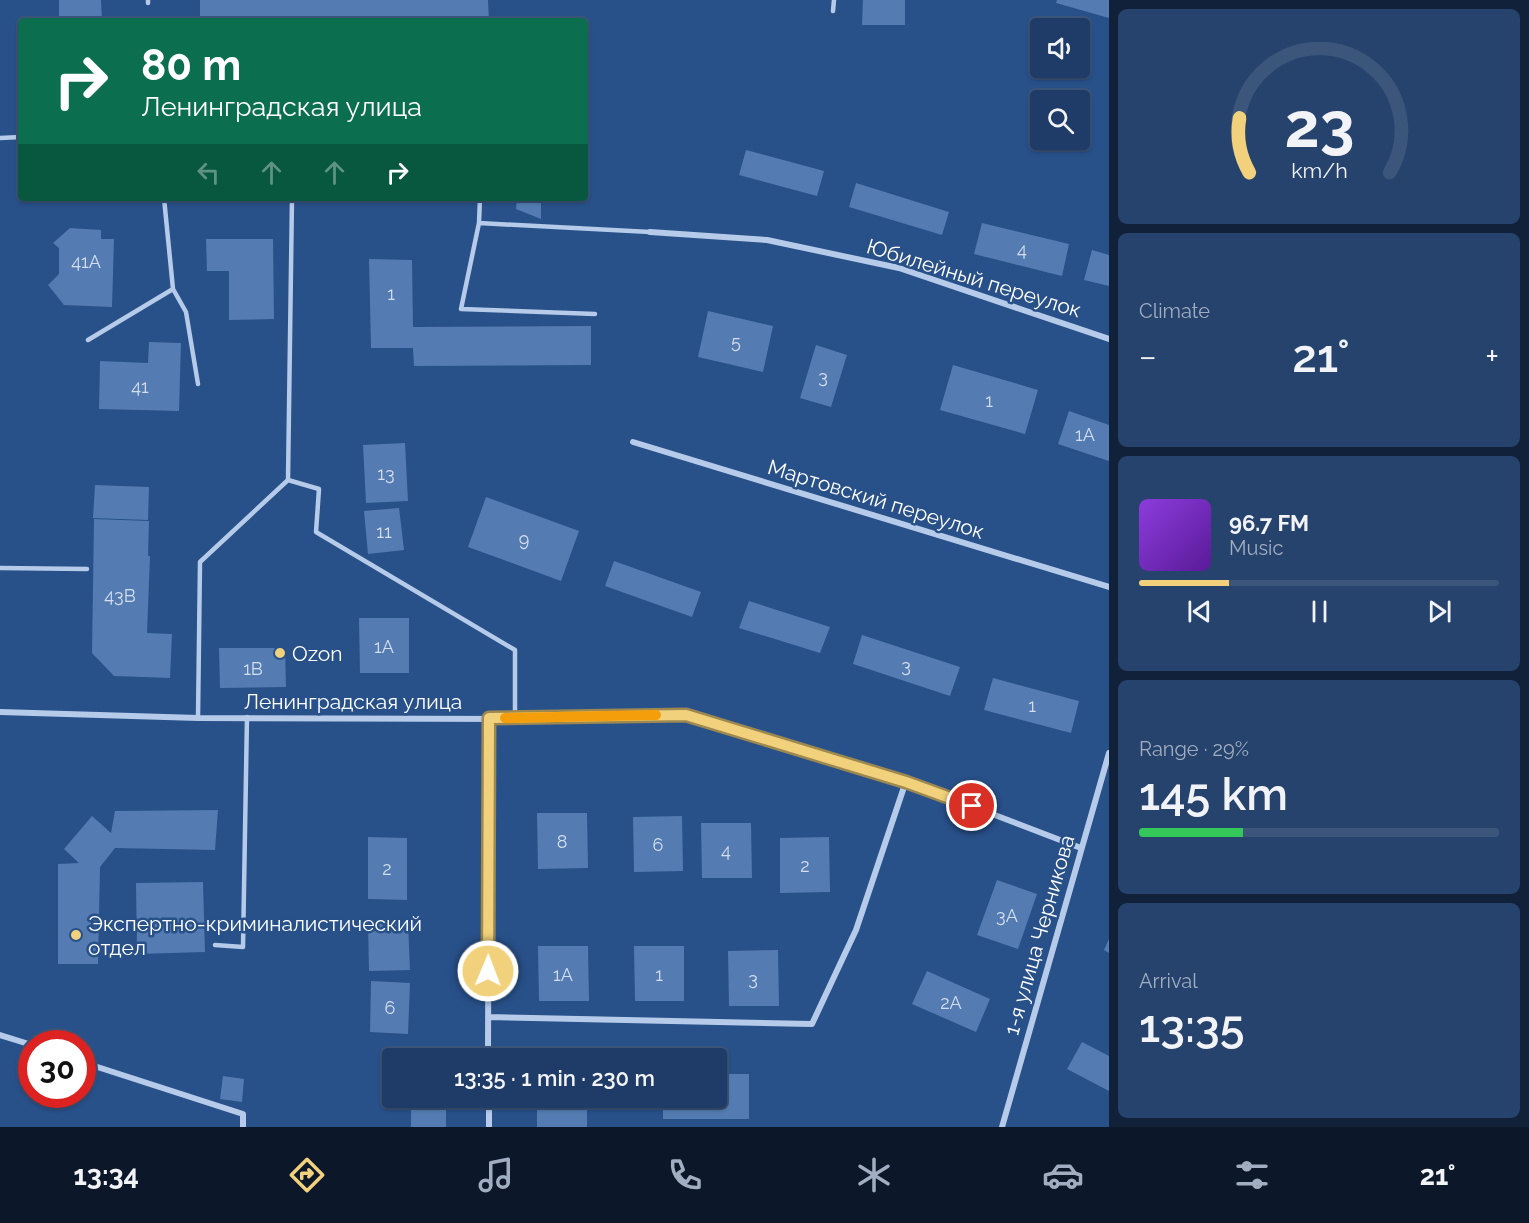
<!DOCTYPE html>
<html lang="en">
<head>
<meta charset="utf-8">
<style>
	body { margin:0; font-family:Raleway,sans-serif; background:#26436d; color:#f1f3f6; height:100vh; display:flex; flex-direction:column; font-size:22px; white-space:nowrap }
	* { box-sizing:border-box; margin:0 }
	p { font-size:20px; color:#a1adc0 }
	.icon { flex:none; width:33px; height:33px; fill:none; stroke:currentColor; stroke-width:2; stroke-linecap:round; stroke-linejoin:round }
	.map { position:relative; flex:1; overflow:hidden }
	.details { display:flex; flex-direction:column; gap:9px; padding:9px; background:#102139; width:420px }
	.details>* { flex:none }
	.hud { position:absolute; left:18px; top:18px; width:570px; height:183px; border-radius:6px; box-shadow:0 2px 4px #0004,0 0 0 2px #3c567b; background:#0b6e4f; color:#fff; overflow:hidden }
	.fabs { position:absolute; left:1030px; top:18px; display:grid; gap:12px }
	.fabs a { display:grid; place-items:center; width:60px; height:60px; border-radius:6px; background:#1e3c67; box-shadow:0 2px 4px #0004,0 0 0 2px #3c567b; font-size:30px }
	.speed { position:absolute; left:18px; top:1030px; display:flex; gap:12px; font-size:30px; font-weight:700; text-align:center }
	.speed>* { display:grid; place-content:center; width:78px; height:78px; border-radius:50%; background:#1e3c67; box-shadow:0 2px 4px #0004,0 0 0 2px #3c567b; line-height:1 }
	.speed .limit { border:9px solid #d22; background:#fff; color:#111 }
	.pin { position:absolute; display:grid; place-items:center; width:51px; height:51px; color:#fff; margin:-26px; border:3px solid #fff; border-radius:50%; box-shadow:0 2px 6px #0007 }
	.me { position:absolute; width:66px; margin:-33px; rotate:1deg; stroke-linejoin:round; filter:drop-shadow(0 0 4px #0008) }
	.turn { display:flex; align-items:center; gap:21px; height:126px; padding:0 24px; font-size:27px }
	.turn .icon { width:78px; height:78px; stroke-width:2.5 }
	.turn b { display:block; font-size:42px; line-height:51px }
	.lanes { display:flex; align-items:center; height:57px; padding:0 24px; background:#0003; justify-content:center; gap:30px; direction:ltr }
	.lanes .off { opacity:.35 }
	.big { font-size:45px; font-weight:600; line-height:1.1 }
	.details .tile { flex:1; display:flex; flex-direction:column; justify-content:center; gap:9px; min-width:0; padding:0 21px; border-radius:9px; background:#26436d }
	.details .dial { align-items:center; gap:0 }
	.dial svg { height:156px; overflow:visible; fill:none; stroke:#3c567b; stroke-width:7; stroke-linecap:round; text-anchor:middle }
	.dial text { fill:#f1f3f6; stroke:none }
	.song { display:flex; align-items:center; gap:18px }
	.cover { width:72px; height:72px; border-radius:9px; background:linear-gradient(135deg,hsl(270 70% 55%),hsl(270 70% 35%)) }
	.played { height:6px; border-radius:3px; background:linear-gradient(90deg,#f1d17b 25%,#3c567b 25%) }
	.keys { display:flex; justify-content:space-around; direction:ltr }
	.heat { display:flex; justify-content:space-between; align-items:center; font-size:33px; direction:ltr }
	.charge { height:9px; border-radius:4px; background:linear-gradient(90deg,#34c759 29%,#3c567b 0) }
	.trip { position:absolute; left:382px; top:1048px; width:345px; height:60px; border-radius:6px; background:#1e3c67; box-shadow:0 2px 4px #0004,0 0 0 2px #3c567b; font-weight:600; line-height:60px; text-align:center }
	.dock { display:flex; height:96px; justify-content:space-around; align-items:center; background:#0c1829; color:#a1adc0 }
	.dock .icon { width:42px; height:42px }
	.dock .selected { color:#f1d17b }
	.dock b { font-size:27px; color:#f1f3f6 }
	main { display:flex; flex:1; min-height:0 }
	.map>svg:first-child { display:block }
	.building { fill:#547cb2 }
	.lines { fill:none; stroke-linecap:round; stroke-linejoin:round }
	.service { stroke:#b5cbe9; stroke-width:4.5 }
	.minor { stroke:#b5cbe9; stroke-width:6 }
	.route-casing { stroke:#9d8850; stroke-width:15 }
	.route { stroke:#f1d17b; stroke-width:10 }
	.slow { stroke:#f59e0b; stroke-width:10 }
	.poi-dot { fill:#f1d17b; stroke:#285089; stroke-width:2 }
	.labels { text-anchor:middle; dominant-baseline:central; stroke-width:5; stroke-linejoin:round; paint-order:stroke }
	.number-label { font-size:18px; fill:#d4deec }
	.street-label { font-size:21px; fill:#fff; stroke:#285089 }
	.poi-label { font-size:21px; fill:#fff; stroke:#285089; text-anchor:start }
</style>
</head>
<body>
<main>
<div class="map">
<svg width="1109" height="1127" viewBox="0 0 1109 1127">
	<rect width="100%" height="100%" fill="#285089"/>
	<!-- building -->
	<path class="building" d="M59 0H101L102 21H59Z
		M200 0H488L489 21H200Z
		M863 0H905V25H862Z
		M1057 0H1109V18L1056 3Z
		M746 150 824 171 817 196 739 175Z
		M856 183 949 212 942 235 849 207Z
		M517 198H541V219L516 209Z
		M982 223 1069 244 1062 276 974 254Z
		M70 228 101 230V239H114L112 307 64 305 48 285 59 274V248L53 243Z
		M206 239H273L274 319 229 320V271H207Z
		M1092 250 1109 255V286L1084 280Z
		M369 259 412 260 413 327 591 326V365L414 366 413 348H371Z
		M708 311 773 326 763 372 698 357Z
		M149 342 181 343 179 411 99 409 100 361 148 363Z
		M816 345 847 355 831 407 800 398Z
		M953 365 1038 390 1025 434 940 410Z
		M1069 411 1109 425V461L1058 444Z
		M405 443 408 501 366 503 363 445Z
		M95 485 149 487 148 520 93 518Z
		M486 497 579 531 561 581 468 547Z
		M399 508 404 550 368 554 364 511Z
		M94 519 149 521 148 556H150L147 633 172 634 170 678 114 676 92 653Z
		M614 561 701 592 692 617 605 586Z
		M749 601 830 627 820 653 739 628Z
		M359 618H409V673H360Z
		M862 635 960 667 950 696 853 664Z
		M219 648H285L286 687 220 688Z
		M993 678 1079 701 1071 733 984 710Z
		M218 810 215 850 115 848 100 867 98 964H58V864L79 863 64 849 92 816 111 833 115 811Z
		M537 813H587L588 868 538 869Z
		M682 816 683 871 634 872 633 817Z
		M701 823H751L752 878H702Z
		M368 837 407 838V900L368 899Z
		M829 837 830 892 780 893V838Z
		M997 880 1037 894 1018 949 977 935Z
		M203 882 205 952 137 954 136 883Z
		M368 922H408L410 970 369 971Z
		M1109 939V953L1104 950Z
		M538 946H588L589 1001H539Z
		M634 946H684V1001H635Z
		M778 950 779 1006H729L728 951Z
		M927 971 990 999 976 1032 912 1004Z
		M371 981 410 983 408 1034 370 1032Z
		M1082 1042 1109 1056V1091L1067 1069Z
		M717 1074H749V1119H663V1098H717Z
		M223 1076 244 1079 242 1102 220 1099Z
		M411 1098H446V1127H411Z
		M537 1098H587V1127H537Z"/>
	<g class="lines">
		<!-- service -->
		<path class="service" d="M148 3V0
			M833 11 834 0
			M0 138 21 137
			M480 198 479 223 650 232
			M479 223 461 309 595 314
			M173 289 186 312 198 384
			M88 340 173 289 164 198
			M288 480 292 198
			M0 568 87 569
			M198 718 200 562 288 480 319 489 316 532 515 650V719
			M215 945 243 947 247 717"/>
		<!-- minor -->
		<path class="minor" d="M650 232 767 240 899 268 1109 339
			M633 442 1109 587
			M0 712 198 718 515 719 686 715 906 781 1081 848
			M488 1017 812 1024 856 930 906 781
			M0 1035 32 1045
			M488 1059 489 718
			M82 1062 243 1114V1127
			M489 1098V1127
			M1002 1127 1109 753"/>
	</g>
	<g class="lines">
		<!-- route casing -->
		<g class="route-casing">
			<path id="route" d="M488 971 489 718 686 715 906 782 972 806"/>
		</g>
		<!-- route -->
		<use href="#route" class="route"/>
		<!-- slow -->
		<path class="slow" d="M505 718 656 715"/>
	</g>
	<!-- markers -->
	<g class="poi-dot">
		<circle cx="280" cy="653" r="6"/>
		<circle cx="76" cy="935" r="6"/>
	</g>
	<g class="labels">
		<!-- number labels -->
		<g class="number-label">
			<text x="1022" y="249">4</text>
			<text x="86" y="261">41А</text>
			<text x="391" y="293">1</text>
			<text x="736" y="341">5</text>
			<text x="823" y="376">3</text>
			<text x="140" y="386">41</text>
			<text x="989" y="400">1</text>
			<text x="1085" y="434">1А</text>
			<text x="386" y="473">13</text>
			<text x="384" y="531">11</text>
			<text x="524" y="539">9</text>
			<text x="120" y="595">43В</text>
			<text x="384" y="646">1А</text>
			<text x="906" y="665">3</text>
			<text x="253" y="668">1В</text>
			<text x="1032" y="705">1</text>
			<text x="562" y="841">8</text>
			<text x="658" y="844">6</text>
			<text x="726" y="850">4</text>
			<text x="805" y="865">2</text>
			<text x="387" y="868">2</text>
			<text x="1007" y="915">3А</text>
			<text x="563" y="974">1А</text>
			<text x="659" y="974">1</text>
			<text x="753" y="978">3</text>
			<text x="951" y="1002">2А</text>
			<text x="390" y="1007">6</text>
		</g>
		<!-- street labels -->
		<g class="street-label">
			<text transform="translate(974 278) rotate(17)">Юбилейный переулок</text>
			<text transform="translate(876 499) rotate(17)">Мартовский переулок</text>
			<text x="353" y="701">Ленинградская улица</text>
			<text transform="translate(1039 935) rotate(-74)">1-я улица Черникова</text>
		</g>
		<!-- poi labels -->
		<g class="poi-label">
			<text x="292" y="653">Ozon</text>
			<text x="88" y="923">Экспертно-криминалистический<tspan x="88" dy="24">отдел</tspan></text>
		</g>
	</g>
</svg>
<div class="fabs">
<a><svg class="icon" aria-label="sound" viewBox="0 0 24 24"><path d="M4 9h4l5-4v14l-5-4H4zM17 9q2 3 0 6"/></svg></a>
<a><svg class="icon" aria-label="search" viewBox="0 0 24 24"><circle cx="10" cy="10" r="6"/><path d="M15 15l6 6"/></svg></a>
</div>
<div class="speed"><div class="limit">30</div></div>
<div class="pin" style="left:972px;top:806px;background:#d93025"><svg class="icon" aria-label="arrive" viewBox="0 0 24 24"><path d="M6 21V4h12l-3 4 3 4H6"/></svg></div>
<svg class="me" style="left:488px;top:971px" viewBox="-20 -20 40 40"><circle r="17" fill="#f1d17b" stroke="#fff" stroke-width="3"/><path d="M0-11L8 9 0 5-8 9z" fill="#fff"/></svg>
<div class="trip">13:35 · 1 min · 230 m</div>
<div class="hud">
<div class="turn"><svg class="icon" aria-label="right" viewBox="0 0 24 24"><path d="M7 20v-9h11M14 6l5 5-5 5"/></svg><div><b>80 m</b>Ленинградская улица</div></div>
<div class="lanes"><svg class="icon off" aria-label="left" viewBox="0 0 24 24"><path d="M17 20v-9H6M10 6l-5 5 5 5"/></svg><svg class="icon off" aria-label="ahead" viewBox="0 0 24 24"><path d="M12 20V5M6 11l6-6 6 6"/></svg><svg class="icon off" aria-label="ahead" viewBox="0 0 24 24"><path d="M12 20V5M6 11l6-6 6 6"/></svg><svg class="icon" aria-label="right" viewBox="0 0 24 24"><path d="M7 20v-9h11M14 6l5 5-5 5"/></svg></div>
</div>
</div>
<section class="details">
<div class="tile dial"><svg viewBox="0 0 100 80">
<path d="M14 69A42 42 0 1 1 86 69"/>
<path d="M14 69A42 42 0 0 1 9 41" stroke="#f1d17b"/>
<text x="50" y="56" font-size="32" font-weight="700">23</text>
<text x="50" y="72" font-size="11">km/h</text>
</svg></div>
<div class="tile"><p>Climate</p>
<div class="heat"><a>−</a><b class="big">21°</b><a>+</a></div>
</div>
<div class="tile">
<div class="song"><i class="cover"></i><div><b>96.7 FM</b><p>Music</p></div></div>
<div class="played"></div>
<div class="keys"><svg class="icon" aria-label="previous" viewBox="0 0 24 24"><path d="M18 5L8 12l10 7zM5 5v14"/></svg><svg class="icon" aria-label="pause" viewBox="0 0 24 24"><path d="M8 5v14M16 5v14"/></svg><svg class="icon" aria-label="next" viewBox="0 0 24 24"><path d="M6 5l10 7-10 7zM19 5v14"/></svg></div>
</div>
<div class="tile"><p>Range · 29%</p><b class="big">145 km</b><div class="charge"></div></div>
<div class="tile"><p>Arrival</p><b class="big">13:35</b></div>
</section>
</main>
<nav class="dock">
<b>13:34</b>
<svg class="icon selected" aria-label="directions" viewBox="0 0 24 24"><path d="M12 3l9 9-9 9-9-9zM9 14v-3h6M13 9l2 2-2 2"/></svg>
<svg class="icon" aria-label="music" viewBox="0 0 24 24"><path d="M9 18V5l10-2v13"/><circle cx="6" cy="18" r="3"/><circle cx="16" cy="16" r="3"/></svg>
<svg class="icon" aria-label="phone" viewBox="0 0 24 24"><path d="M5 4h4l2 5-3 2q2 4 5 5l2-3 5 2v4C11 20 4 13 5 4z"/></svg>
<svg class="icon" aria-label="climate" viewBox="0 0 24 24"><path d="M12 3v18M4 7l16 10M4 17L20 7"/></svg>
<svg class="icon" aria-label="car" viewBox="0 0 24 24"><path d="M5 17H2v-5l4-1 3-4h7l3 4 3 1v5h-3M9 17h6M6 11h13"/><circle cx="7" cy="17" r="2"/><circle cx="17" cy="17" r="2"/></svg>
<svg class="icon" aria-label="filters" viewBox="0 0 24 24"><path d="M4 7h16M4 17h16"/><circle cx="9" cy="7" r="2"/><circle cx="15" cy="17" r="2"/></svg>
<b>21°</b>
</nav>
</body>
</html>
